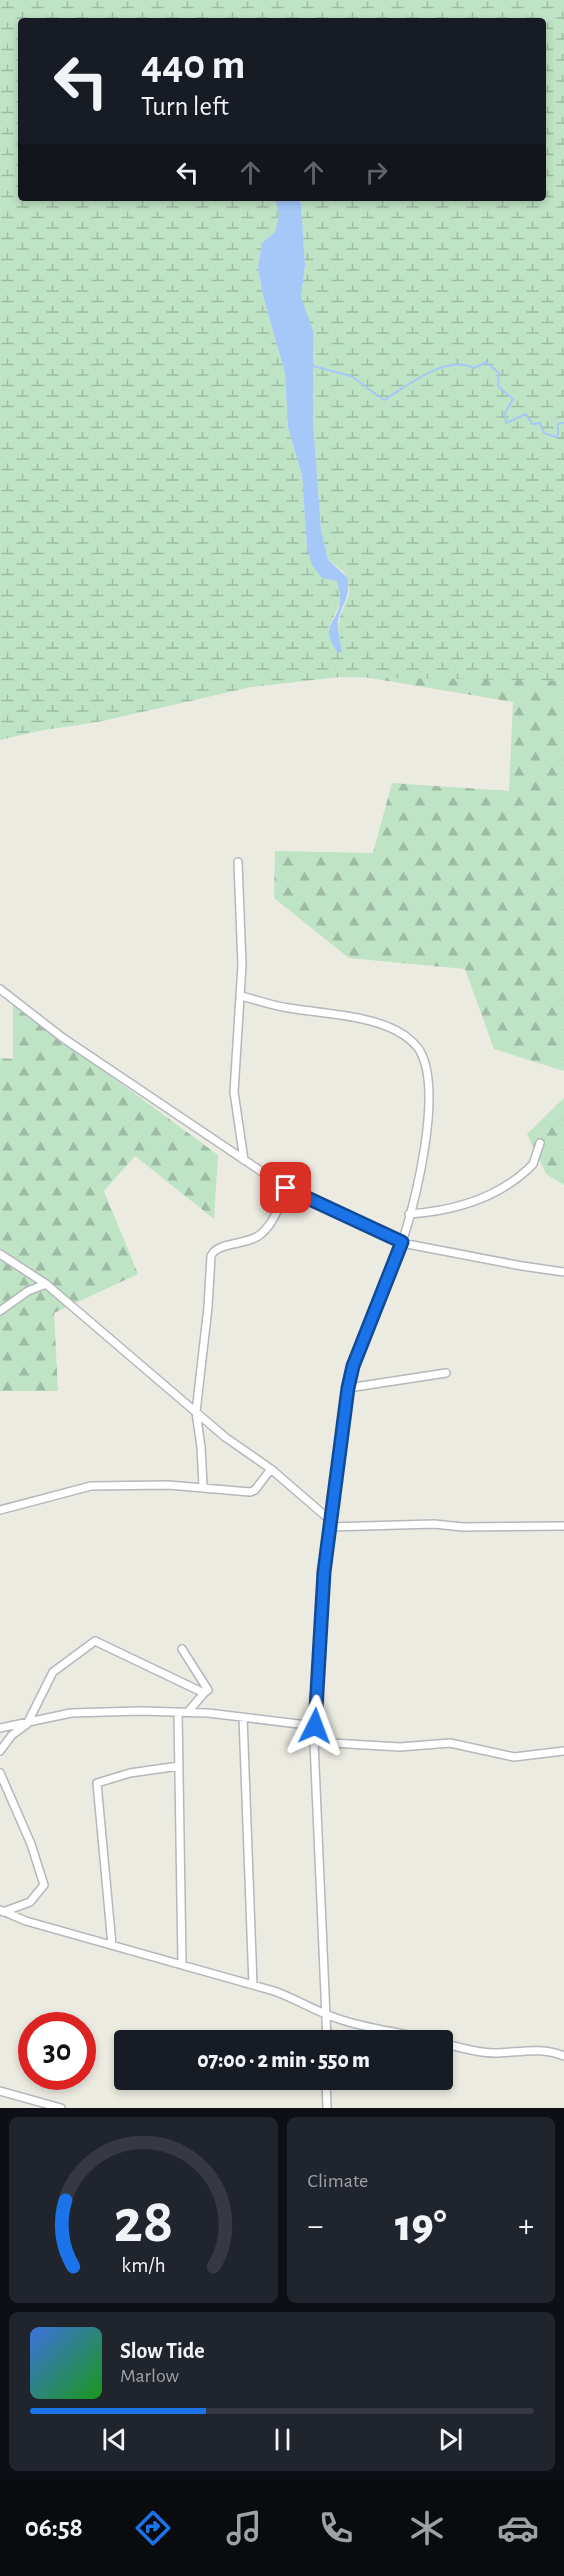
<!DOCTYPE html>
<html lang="en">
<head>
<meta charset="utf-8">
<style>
	body { margin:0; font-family:"Alegreya Sans",sans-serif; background:#20242c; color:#f1f3f6; height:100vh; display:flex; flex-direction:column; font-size:22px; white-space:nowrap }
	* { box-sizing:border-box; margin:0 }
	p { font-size:20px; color:#9ea1a6 }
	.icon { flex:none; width:33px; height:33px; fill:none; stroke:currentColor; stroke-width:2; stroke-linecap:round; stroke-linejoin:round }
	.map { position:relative; height:2108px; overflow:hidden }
	.details { display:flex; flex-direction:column; gap:9px; padding:9px; background:#0d0f14; flex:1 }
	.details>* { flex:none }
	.banner { position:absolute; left:18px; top:18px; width:528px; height:183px; border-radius:6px; box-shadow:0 3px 9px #0003; background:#171b24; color:#f1f3f6; overflow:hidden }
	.speed { position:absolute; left:18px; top:2012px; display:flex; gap:12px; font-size:30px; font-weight:700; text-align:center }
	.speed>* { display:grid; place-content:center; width:78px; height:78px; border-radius:50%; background:#171b24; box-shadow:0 3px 9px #0003; line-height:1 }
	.speed .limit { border:9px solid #d22; background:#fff; color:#111 }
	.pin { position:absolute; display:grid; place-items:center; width:51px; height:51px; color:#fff; margin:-26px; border-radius:12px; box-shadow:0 3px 9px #0006 }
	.me { position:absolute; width:66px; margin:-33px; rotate:3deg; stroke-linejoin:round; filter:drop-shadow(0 0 4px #0008) }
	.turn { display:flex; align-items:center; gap:21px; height:126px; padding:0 24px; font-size:27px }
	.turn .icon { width:78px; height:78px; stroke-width:2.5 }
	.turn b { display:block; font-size:42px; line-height:51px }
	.lanes { display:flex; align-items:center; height:57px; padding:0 24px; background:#0003; justify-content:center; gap:30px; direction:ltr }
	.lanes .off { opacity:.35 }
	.big { font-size:45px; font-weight:800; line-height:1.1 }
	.details .tile { flex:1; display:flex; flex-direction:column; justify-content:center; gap:9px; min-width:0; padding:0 21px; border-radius:9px; background:#20242c }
	.details .dial { align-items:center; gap:0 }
	.dial svg { height:156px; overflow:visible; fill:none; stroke:#363941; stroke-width:7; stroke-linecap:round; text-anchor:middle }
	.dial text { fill:#f1f3f6; stroke:none }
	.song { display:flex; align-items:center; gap:18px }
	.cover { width:72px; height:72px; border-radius:9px; background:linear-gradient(135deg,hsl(220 70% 55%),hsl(120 70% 35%)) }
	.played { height:6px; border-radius:3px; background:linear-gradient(90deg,#1a73e8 35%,#363941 35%) }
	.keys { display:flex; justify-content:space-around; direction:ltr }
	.heat { display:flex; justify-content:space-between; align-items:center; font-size:33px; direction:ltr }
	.details .tiles { flex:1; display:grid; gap:9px; grid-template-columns:1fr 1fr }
	.tile:last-child { grid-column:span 2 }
	.trip { position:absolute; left:114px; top:2030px; width:339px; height:60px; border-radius:6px; background:#171b24; box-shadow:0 3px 9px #0003; font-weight:800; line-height:60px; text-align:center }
	.tabs { display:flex; height:96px; justify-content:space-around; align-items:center; background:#090b0e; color:#9ea1a6 }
	.tabs .icon { width:42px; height:42px }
	.tabs .on { color:#1a73e8 }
	.tabs b { font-size:27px; color:#f1f3f6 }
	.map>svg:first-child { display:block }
	.forest { fill:url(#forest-firs) }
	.wetland { fill:url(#wetland-marsh); fill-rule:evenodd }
	.water { fill:#a5c8f9 }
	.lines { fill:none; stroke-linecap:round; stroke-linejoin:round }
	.stream { stroke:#a5c8f9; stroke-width:2 }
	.minor-casing { stroke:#b4b7bc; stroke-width:10 }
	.minor { stroke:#fff; stroke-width:7 }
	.route-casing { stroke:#114b97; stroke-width:15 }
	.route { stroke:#1a73e8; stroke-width:10 }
</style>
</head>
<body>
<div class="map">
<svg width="564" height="2108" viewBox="0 0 564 2108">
	<defs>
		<pattern id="forest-firs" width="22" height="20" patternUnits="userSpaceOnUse" patternTransform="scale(1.5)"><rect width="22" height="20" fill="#bfe3c5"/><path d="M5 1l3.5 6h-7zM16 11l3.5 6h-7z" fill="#9ebba3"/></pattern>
		<pattern id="wetland-marsh" width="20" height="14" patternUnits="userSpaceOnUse" patternTransform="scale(1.5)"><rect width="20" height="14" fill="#bfe3c5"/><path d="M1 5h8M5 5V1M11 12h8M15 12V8" fill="none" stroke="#9ebba3"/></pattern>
	</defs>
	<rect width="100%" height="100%" fill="#ecebe2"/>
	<!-- forest -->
	<path class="forest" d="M564 586V1071L494 1049 465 969 349 958 274 898 275 851 373 853 392 783 509 791 513 702 352 675Z
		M13 1004 218 1155 214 1219 135 1156 104 1191 138 1274 54 1313 58 1391H0V1058L13 1059Z
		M564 1098V1185L546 1174 527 1134Z"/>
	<!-- wetland -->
	<path class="wetland" d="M0 0H564V681L340 677 251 687 103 721 39 731 0 740ZM21 21H543V198H299L301 204 305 265 301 298 305 312 313 366V421L321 530 328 560 344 572 348 579 349 595 340 615 338 629 342 650 328 630 341 601 337 581 322 577 307 549 302 475 288 428 285 373 263 296 258 267 262 243 275 232 279 215 275 198H21Z"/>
	<!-- water -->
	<path class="water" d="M275 198H299L301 204 305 265 301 298 313 331V421L321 530 328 560 348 578C349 601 345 598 339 616 336 628 340 639 342 651L338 653C317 624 339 624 340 600 341 594 338 587 337 581L322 578 312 565 307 549 302 475 288 428 285 373 263 296 258 267 262 243 275 232 279 215Z"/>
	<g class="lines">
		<!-- stream -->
		<path class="stream" d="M313 366 351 376 384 400C408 386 445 354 474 368L486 362 499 373 498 386 513 399 505 413 506 423 526 414 532 424 540 423 544 433 556 437 558 435V424L564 423"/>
		<!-- minor casing -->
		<g class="minor-casing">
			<path id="minor" d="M238 862 242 965 234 1092 244 1160
				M0 989 63 1038 286 1188 402 1243 522 1266 564 1272
				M241 996C257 1000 273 1006 289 1008 325 1014 374 1015 404 1035 409 1039 417 1045 420 1051 443 1092 416 1199 402 1243 386 1292 360 1337 348 1388L324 1572 314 1742 327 2040
				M409 1214C452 1211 494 1200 527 1170L533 1164 540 1143
				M0 1254 46 1284 225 1437 271 1469 330 1520
				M0 1311 28 1291 46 1284
				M348 1388 446 1373
				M203 1486 201 1447 196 1412 208 1307 211 1256C218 1241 247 1246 261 1234 275 1222 280 1204 286 1188
				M0 1510 91 1486 168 1485 250 1492 255 1490 271 1469
				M329 1527 434 1524 463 1527 564 1526
				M178 1712 182 1963
				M188 1712 204 1693
				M243 1717 253 1985
				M0 1728 71 1713 141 1711 208 1713 315 1726
				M314 1742 400 1747 450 1743 514 1757 564 1751
				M0 1751 12 1735 27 1724 53 1672 95 1641 204 1693 208 1690 182 1649
				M0 1773 31 1844 44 1885 30 1902 3 1912
				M0 1910 26 1921 274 1991C297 1999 316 2012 339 2019 368 2029 400 2032 430 2040
				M112 1945 97 1783 130 1773 179 1766
				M442 2043C459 2047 476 2053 494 2053 518 2053 540 2046 564 2056
				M326 2079 327 2108
				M0 2091 61 2108"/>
		</g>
		<!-- minor -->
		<use href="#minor" class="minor"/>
	</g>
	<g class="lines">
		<!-- route casing -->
		<g class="route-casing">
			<path id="route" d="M286 1188 402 1242 353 1366 348 1388 324 1572 315 1726"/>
		</g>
		<!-- route -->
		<use href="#route" class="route"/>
	</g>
</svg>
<div class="speed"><div class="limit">30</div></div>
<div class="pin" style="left:286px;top:1188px;background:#d93025"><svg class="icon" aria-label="arrive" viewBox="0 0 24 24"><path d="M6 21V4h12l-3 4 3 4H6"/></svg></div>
<svg class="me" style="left:315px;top:1726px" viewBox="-20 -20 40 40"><path d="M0-17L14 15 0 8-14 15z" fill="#1a73e8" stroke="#fff" stroke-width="4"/></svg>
<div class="trip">07:00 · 2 min · 550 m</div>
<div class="banner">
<div class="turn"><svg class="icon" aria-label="left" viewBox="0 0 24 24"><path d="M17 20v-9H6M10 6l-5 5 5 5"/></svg><div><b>440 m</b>Turn left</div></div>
<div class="lanes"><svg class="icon" aria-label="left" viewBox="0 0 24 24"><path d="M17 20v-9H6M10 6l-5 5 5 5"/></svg><svg class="icon off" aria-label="ahead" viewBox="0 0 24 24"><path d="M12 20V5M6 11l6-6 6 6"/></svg><svg class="icon off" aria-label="ahead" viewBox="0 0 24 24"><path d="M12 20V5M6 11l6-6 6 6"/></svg><svg class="icon off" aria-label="right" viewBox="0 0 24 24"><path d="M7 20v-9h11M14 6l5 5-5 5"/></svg></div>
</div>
</div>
<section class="details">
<div class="tiles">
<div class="tile dial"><svg viewBox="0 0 100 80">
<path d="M14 69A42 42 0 1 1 86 69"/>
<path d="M14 69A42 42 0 0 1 10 35" stroke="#1a73e8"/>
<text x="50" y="56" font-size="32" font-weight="700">28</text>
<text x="50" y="72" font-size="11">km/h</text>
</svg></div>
<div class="tile"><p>Climate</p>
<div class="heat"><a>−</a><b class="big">19°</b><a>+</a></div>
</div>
<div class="tile">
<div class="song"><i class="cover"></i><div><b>Slow Tide</b><p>Marlow</p></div></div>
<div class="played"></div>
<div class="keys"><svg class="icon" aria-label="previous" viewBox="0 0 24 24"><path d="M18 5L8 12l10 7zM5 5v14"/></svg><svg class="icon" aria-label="pause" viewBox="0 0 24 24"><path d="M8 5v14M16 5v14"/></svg><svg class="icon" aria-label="next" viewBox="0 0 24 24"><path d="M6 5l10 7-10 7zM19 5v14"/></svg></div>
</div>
</div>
</section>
<nav class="tabs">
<b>06:58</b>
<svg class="icon on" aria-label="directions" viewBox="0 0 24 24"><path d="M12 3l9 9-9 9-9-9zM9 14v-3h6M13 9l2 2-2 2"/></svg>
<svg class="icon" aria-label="music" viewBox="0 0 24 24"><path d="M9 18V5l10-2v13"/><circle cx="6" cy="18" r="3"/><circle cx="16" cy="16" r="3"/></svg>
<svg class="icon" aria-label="phone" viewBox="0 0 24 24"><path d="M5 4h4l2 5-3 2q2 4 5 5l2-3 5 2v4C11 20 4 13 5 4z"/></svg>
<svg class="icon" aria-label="climate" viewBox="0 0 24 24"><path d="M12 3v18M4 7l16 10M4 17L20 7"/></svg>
<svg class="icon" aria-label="car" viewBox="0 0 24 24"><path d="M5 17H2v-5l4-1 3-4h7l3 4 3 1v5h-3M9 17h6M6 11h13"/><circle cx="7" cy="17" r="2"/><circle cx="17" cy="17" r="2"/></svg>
</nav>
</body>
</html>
